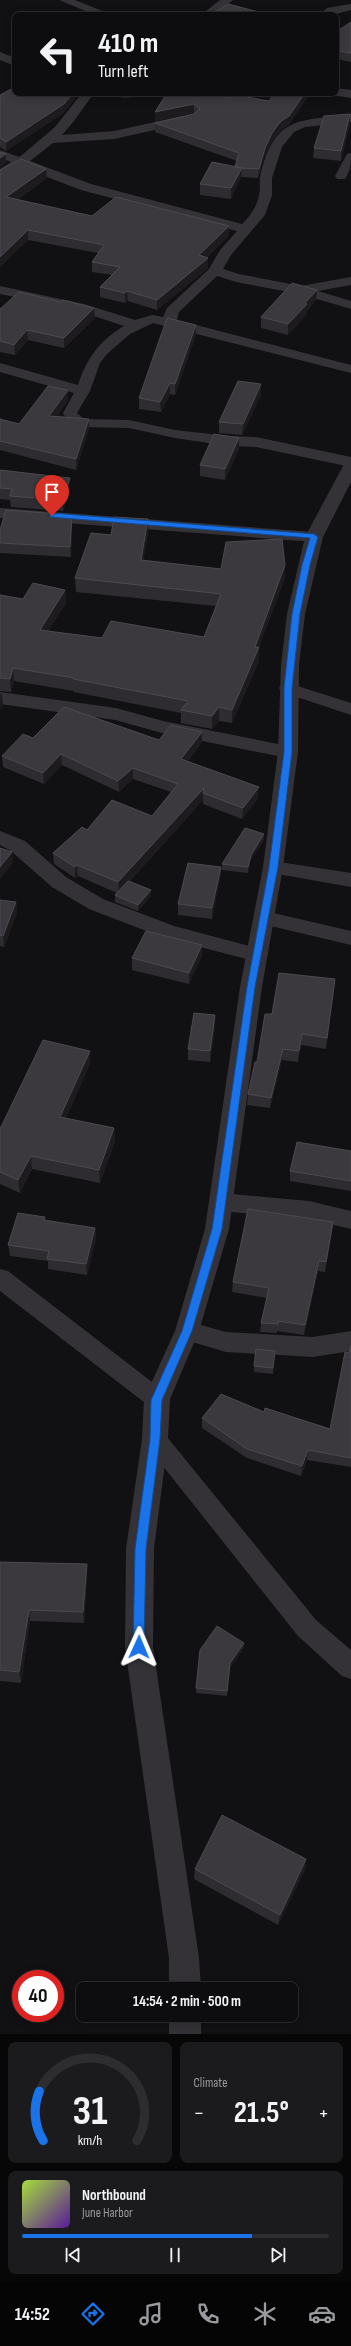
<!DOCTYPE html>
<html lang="en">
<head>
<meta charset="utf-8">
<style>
	body { margin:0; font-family:"Sofia Sans Condensed",sans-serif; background:#1b1a1c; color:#f1f3f6; height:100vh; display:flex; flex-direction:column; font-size:15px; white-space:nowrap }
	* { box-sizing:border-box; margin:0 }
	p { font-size:13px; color:#9a9b9e }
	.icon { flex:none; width:22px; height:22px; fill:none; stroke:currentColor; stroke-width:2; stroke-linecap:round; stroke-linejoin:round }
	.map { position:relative; height:2034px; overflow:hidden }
	.panel { display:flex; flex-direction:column; gap:8px; padding:8px; background:#070708; flex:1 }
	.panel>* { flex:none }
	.hud { position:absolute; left:12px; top:12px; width:327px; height:84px; border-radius:8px; box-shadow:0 2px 10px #0003,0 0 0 1px #2d2c2e; background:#0d0c0e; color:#f1f3f6; overflow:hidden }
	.speed { position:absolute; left:12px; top:1970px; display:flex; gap:8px; font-size:20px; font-weight:700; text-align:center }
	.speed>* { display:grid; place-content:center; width:52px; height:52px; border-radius:50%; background:#0d0c0e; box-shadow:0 2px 10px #0003,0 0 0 1px #2d2c2e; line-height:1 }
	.speed .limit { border:6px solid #d22; background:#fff; color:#111 }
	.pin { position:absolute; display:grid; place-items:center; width:34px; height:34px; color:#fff; margin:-41px -17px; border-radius:50% 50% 50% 0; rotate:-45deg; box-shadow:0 0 4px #0007 }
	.pin .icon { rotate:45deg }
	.me { position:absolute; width:44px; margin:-22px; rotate:1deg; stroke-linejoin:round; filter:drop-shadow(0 0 3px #0008) }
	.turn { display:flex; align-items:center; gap:14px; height:84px; padding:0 20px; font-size:18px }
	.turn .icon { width:52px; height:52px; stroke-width:2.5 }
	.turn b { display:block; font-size:28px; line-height:34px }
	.big { font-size:30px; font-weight:700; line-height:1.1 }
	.panel .tile { flex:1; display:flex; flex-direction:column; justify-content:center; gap:6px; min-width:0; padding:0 14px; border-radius:8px; background:#1b1a1c }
	.panel .dial { align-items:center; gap:0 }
	.dial svg { height:104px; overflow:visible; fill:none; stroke:#2d2c2e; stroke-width:7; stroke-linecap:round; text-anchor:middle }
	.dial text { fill:#f1f3f6; stroke:none }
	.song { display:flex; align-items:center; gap:12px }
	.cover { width:48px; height:48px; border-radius:6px; background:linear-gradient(135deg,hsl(80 70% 55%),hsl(270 70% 35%)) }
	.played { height:4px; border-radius:2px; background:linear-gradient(90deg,#1a73e8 75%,#2d2c2e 75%) }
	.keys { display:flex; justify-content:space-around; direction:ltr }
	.heat { display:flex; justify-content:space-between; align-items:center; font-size:22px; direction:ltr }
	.panel .tiles { flex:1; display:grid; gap:8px; grid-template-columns:1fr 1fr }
	.tile:last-child { grid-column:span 2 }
	.trip { position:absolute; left:76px; top:1982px; width:222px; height:40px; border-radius:8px; background:#0d0c0e; box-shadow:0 2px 10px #0003,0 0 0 1px #2d2c2e; font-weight:700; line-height:40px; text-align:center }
	.tab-bar { display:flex; height:64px; justify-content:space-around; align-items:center; background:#050506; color:#9a9b9e }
	.tab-bar .icon { width:28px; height:28px }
	.tab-bar .current { color:#1a73e8 }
	.tab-bar b { font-size:18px; color:#f1f3f6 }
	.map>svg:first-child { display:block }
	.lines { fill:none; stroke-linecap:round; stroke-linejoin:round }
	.minor { fill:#343236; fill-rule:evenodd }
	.tertiary { fill:#343236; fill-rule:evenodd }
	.wall { fill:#2e2c30 }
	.shaded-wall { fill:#1d1b1e }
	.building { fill:#3b393e; stroke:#4c4950 }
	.route { fill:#1a73e8; stroke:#114b97 }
</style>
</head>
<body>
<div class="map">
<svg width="351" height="2034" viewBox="0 0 351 2034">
	<rect width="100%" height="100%" fill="#111012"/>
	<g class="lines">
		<!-- minor -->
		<path class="minor" d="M59 0H75L112 15H95Z
			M220 0H233L214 15H201Z
			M351 4V10L332 15H319L327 8Z
			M0 52 15 58V66L0 60Z
			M336 88 351 90V98L332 95 331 93H336Z
			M82 93H94L74 121 62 135 114 131 182 116 188 120 186 123 114 139 53 143 30 161 91 184 242 224C250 216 257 207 259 195 261 189 259 183 260 177 274 116 298 121 351 114V122L305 127 294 132 282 147 272 178V195L265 215 231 255 223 269 239 274 301 286 351 277V285L318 291 351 301V309L300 294 236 282 217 276 179 312 177 320 351 365V373L153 323 130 334 107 354 100 363 90 391 77 413 84 419 129 420 175 430 229 436 256 437 351 457V467L256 447 229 446 175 438 129 428 82 427 68 422 63 413 74 393 0 372V363L78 385C87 358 99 341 124 326L76 310 0 294V286L84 304 135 320 152 315 163 317 167 308 209 269 220 250 237 231 81 190 21 167 0 179V169L11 162 0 158V150L19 157 22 155 55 127Z
			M113 93H139C134 99 118 99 113 93Z
			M351 153C351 163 351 170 345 179H337L335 176 347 154Z
			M0 508 314 532 320 534 322 537 320 540 314 542 0 518Z
			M288 683 351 703V715L282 692 279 688 282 684Z
			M0 692 116 708 163 721 288 746 294 748 297 752 294 756 288 758 162 733 115 720 0 704Z
			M0 831 25 841 66 877 103 899 174 926 265 950 268 955 265 960 258 962 162 937 89 909 52 887 11 851 0 845Z
			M273 861 351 873V887L266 872 264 867 266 862Z
			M265 911 351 931V945L258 923 255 918 258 913Z
			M221 1193 309 1201 351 1211V1229L309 1219 221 1211 213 1208 210 1202 213 1196Z
			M0 1269 8 1271 165 1392 169 1399 165 1406 157 1409 149 1406 0 1291Z
			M187 1321 226 1332 313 1337 351 1331V1351L313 1357 226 1352 179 1338 176 1331 179 1324Z
			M155 1429 163 1432 316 1620 351 1650V1679L342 1676 298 1636 147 1446 143 1439 147 1432Z"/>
		<!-- tertiary -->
		<path class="tertiary" d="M351 461V482L323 537 305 614 299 665 298 752 283 867 262 987 229 1229 199 1331 170 1399 168 1439 154 1549 153 1647 199 1958 201 1989H169V1958L125 1647 126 1549 142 1439 144 1399 175 1331 205 1229 240 987 263 867 278 752 281 665 287 614 305 537 343 466 345 462Z
			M169 2015H201V2034H169Z"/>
	</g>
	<!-- wall -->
	<path class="wall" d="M351 22V62L337 59 336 61V32Z
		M167 93 233 98 269 101 289 125 280 131 272 141 264 157 258 178 241 177 231 199 200 195V184L235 167 237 161 155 132V123L194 114H195L194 113 155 121V112Z
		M0 95 64 113 6 151 0 147Z
		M350 114V124L341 161 313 158 314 148Z
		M0 170 47 178 17 200 92 216 229 226V236L206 258H208V268L157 310 128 301 125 303 100 297V287L112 275 92 272V262L98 253 28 240 0 267Z
		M316 300 307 311 306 315 288 335 261 328V317Z
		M0 309 95 318 64 348 28 340 15 355 0 352Z
		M196 335 175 395 170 394 161 412 139 409V398Z
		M261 384V395L242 435 219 433V422Z
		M68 390V400L57 416 89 419V429L76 470 0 450V419L19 424Z
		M239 449 225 480 200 476V465Z
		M0 470 70 489 63 511 11 507 10 500 0 499Z
		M72 525 71 557 0 553V530Z
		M148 532 143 561 285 578 259 647V661L232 723 219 721 212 729 181 723V713L74 692V691L14 681 11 692 0 691V595L23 599 65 590 66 603 48 631 102 638 204 637 216 606 76 592 75 578 111 535Z
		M202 732V742L188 761 258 798 242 819 203 804V800L130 881 151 890V896L138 911 115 902V895L117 893 78 876 75 878 54 864 53 853 87 830 152 816 171 792 133 779 119 792 62 765 44 784 3 767 2 756 33 738 159 740Z
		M264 840 250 861 248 873 222 870V864Z
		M221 867 220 878 212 919 178 915V904Z
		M0 900 16 902 17 913 4 947 0 946Z
		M202 956 189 984 132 970V958Z
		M335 979 334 990 326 1049 301 1045 298 1062 282 1060 270 1108 247 1105 248 1094 257 1062 272 1014Z
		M215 1027 210 1062 188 1060V1049Z
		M90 1051V1064L66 1118 114 1128 115 1141 100 1183 32 1169 20 1193 0 1184V1129Z
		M351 1151V1191L290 1181V1171Z
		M45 1221 95 1228 96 1239 87 1275 48 1269V1261L10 1256 8 1245Z
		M332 1232 325 1272 318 1271 304 1335 277 1331V1333L260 1332 261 1323 267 1298 232 1292 233 1282Z
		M351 1345V1467L307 1460 301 1476 247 1458 202 1428V1418L264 1412 330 1429Z
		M275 1351 273 1374 254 1372V1366Z
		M0 1562 87 1564V1575L84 1623 30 1621 21 1683 0 1681Z
		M244 1648 230 1668 227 1696 196 1693V1688Z
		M306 1859 305 1870 278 1925 194 1879 195 1869Z"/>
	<!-- shaded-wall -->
	<path class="shaded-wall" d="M338 51 337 59 336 61V53Z
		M73 93H80L64 113 6 151V142Z
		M305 93H311L289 125 280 131 272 141 264 157 258 178 259 169 265 148 272 133Z
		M194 104V113L155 121V112Z
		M350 114V124L341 161V151Z
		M6 154V163L0 168V158Z
		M242 168 241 178 231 199V188Z
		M46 169 47 178 7 207 6 197Z
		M229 226V236L199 264V255Z
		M28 230V240L0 267V257Z
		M208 258V268L157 310V300Z
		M317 290 316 300 307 311 306 315 288 335V324L305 303Z
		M127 291 128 301 125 303V293Z
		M94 308 95 318 64 348V338Z
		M196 325V335L175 395V384Z
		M27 330 28 340 15 355 14 345Z
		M170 383V394L161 412 160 402Z
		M261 384V395L242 435 243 424Z
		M68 390V400L50 426 49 416Z
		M89 419V429L76 470V459Z
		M239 438V449L225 480V469Z
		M70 478V489L63 511V500Z
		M72 515V525L71 557 70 547Z
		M148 519V532L141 574V560Z
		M285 565V578L258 650 259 647V661L232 723V710Z
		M65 590 66 603 41 643 40 630Z
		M13 668 14 681 11 692 10 679Z
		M2 693 3 706 0 709V695Z
		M219 707V721L212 729V716Z
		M202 732V742L181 770V759Z
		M61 754 62 765 44 784 43 773Z
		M133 768V779L119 792 118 781Z
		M259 787 258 798 242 819 243 808Z
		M204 788 203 793V800L119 893 118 882Z
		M264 834V840L250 861 248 873V867L251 855Z
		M12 852 13 863 0 879V867Z
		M77 865 78 876 75 878V867Z
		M221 867 220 878 212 919V908Z
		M151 890V896L138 911V905Z
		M16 902 17 913 4 947 3 936Z
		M202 945V956L189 984V973Z
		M335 979 334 990 326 1049 327 1038Z
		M215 1015V1027L210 1062V1051Z
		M302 1034 301 1045 298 1062 299 1051Z
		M283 1049 282 1060 270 1108 271 1098Z
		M90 1051V1064L61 1130 60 1117Z
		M114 1128 115 1141 100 1183 99 1170Z
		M31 1156 32 1169 20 1193 18 1180Z
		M333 1222 332 1232 325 1272 326 1262Z
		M95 1228 96 1239 87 1275 86 1264Z
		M319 1261 318 1271 304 1335 305 1325Z
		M308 1450 307 1460 301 1476 302 1466Z
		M87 1564V1575L84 1623 83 1612Z
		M29 1610 30 1621 21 1683 19 1672Z
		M244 1643V1648L230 1668 227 1696 230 1663Z
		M306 1859 305 1870 278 1925 280 1915Z"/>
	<!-- building -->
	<path class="building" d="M228 4 270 15H210Z
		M351 22V53L338 51 336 53V32Z
		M15 87V93H73L64 104 6 142 0 138V95Z
		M167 93H199L233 98 236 95 269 101 274 93H305L289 116 280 122 272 133 265 148 259 169 241 168 235 167 239 153 155 123 194 114 200 109 194 104 155 112Z
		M350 114 341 151 314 148 324 116Z
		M1 152 6 154 0 158V154Z
		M21 159 46 169 6 197 92 216 116 197 229 226 199 255 208 258 157 300 127 291 125 293 100 287 120 267 92 262 104 245 28 230 0 257V170Z
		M212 162 242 168 231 188 200 184Z
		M292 283 317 290 305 303 307 304 288 324 261 317Z
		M19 292 61 302 63 300 94 308 64 338 27 330 14 345 0 341V309Z
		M167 318 196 325 175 384 170 383 160 402 139 398Z
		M238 381 261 384 243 424 219 422Z
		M48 386 68 390 49 416 89 419 76 459 0 441V419L19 424Z
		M214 434 239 438 225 469 200 465Z
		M0 470 70 478 63 500 10 496 12 489 0 488Z
		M6 510 72 515 70 547 0 543V530Z
		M114 517 148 519 141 560 221 569 226 542 282 539 285 565 255 647H259L232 710 219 707 212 716 181 710 188 701 73 679 74 678 13 668 10 679 0 678V595L23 599 33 583 65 590 40 630 102 638 111 621 204 637 221 594 75 578 91 533 111 535Z
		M64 707 159 740 171 725 202 732 181 759 259 787 243 808 203 793 204 788 118 882 77 865 75 867 53 853 82 827 87 830 112 800 152 816 178 784 133 768 118 781 61 754 43 773 2 756 23 734 33 738Z
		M245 828 264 834 251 855 248 867 222 864Z
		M0 848 12 852 0 867Z
		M188 863 221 867 212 908 178 904Z
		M128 881 151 890 138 905 115 895Z
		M0 900 16 902 3 936 0 935Z
		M146 931 202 945 189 973 132 958Z
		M279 973 335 979 327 1038 302 1034 299 1051 283 1049 271 1098 248 1094 255 1062H257L265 1014H272Z
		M194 1013 215 1015 210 1051 188 1049Z
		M43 1040 90 1051 60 1117 114 1128 99 1170 31 1156 18 1180 0 1172V1129Z
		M297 1142 351 1151V1181L290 1171Z
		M248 1209 333 1222 326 1262 319 1261 305 1325 278 1321V1324L261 1323 269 1288 233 1282Z
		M18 1213 45 1217 44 1220 95 1228 86 1264 47 1259 49 1251 8 1245Z
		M351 1345V1458L308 1450 302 1466 247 1449 202 1418 221 1394 264 1412 265 1408 330 1429 345 1352 349 1353Z
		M256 1349 275 1351 273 1368 254 1366Z
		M0 1562 87 1564 83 1612 29 1610 19 1672 0 1670Z
		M217 1626 244 1643 230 1663 227 1691 196 1688 200 1650Z
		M222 1815 306 1859 280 1915 195 1869Z"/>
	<!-- route -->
	<path class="route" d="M52 513 314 534 318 537 310 565 300 614 292 688V752L278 867 255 987 222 1229 192 1331 162 1400 160 1439 146 1549 144 1647 143 1651 139 1652 135 1651 133 1647 135 1549 150 1439 151 1400 182 1331 212 1229 247 987 269 867 284 752V688L292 614 302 565 310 538 50 517V514Z"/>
</svg>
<div class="speed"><div class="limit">40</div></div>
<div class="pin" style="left:52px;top:516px;background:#d93025"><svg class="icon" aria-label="arrive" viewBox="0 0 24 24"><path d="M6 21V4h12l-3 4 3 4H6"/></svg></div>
<svg class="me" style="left:139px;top:1647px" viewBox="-20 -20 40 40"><path d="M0-17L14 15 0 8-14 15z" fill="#1a73e8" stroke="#fff" stroke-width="4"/></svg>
<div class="trip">14:54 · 2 min · 500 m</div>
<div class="hud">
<div class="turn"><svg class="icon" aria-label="left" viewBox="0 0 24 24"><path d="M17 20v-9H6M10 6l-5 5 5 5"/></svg><div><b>410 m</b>Turn left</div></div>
</div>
</div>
<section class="panel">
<div class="tiles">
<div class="tile dial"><svg viewBox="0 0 100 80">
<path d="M14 69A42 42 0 1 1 86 69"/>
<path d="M14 69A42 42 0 0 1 11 31" stroke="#1a73e8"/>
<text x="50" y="56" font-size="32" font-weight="700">31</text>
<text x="50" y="72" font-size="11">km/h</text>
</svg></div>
<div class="tile"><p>Climate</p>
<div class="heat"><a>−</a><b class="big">21.5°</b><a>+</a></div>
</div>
<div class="tile">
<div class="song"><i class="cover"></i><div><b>Northbound</b><p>June Harbor</p></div></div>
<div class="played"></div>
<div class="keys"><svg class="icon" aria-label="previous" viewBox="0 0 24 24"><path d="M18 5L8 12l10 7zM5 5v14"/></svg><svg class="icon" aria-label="pause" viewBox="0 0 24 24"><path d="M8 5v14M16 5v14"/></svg><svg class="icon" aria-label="next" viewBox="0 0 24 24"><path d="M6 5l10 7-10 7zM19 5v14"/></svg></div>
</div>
</div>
</section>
<nav class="tab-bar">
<b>14:52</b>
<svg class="icon current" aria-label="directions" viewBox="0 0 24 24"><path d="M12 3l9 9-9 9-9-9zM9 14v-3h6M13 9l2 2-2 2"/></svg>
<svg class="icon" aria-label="music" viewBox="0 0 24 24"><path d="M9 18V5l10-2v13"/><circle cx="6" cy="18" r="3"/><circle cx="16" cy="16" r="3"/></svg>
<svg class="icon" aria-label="phone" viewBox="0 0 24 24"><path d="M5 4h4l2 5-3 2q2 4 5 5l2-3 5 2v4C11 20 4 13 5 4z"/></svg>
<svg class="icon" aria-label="climate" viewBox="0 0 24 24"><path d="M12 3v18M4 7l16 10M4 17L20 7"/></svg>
<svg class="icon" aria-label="car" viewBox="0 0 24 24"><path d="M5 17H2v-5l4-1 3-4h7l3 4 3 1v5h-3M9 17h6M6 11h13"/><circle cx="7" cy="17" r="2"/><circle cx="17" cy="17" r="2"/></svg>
</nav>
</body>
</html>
